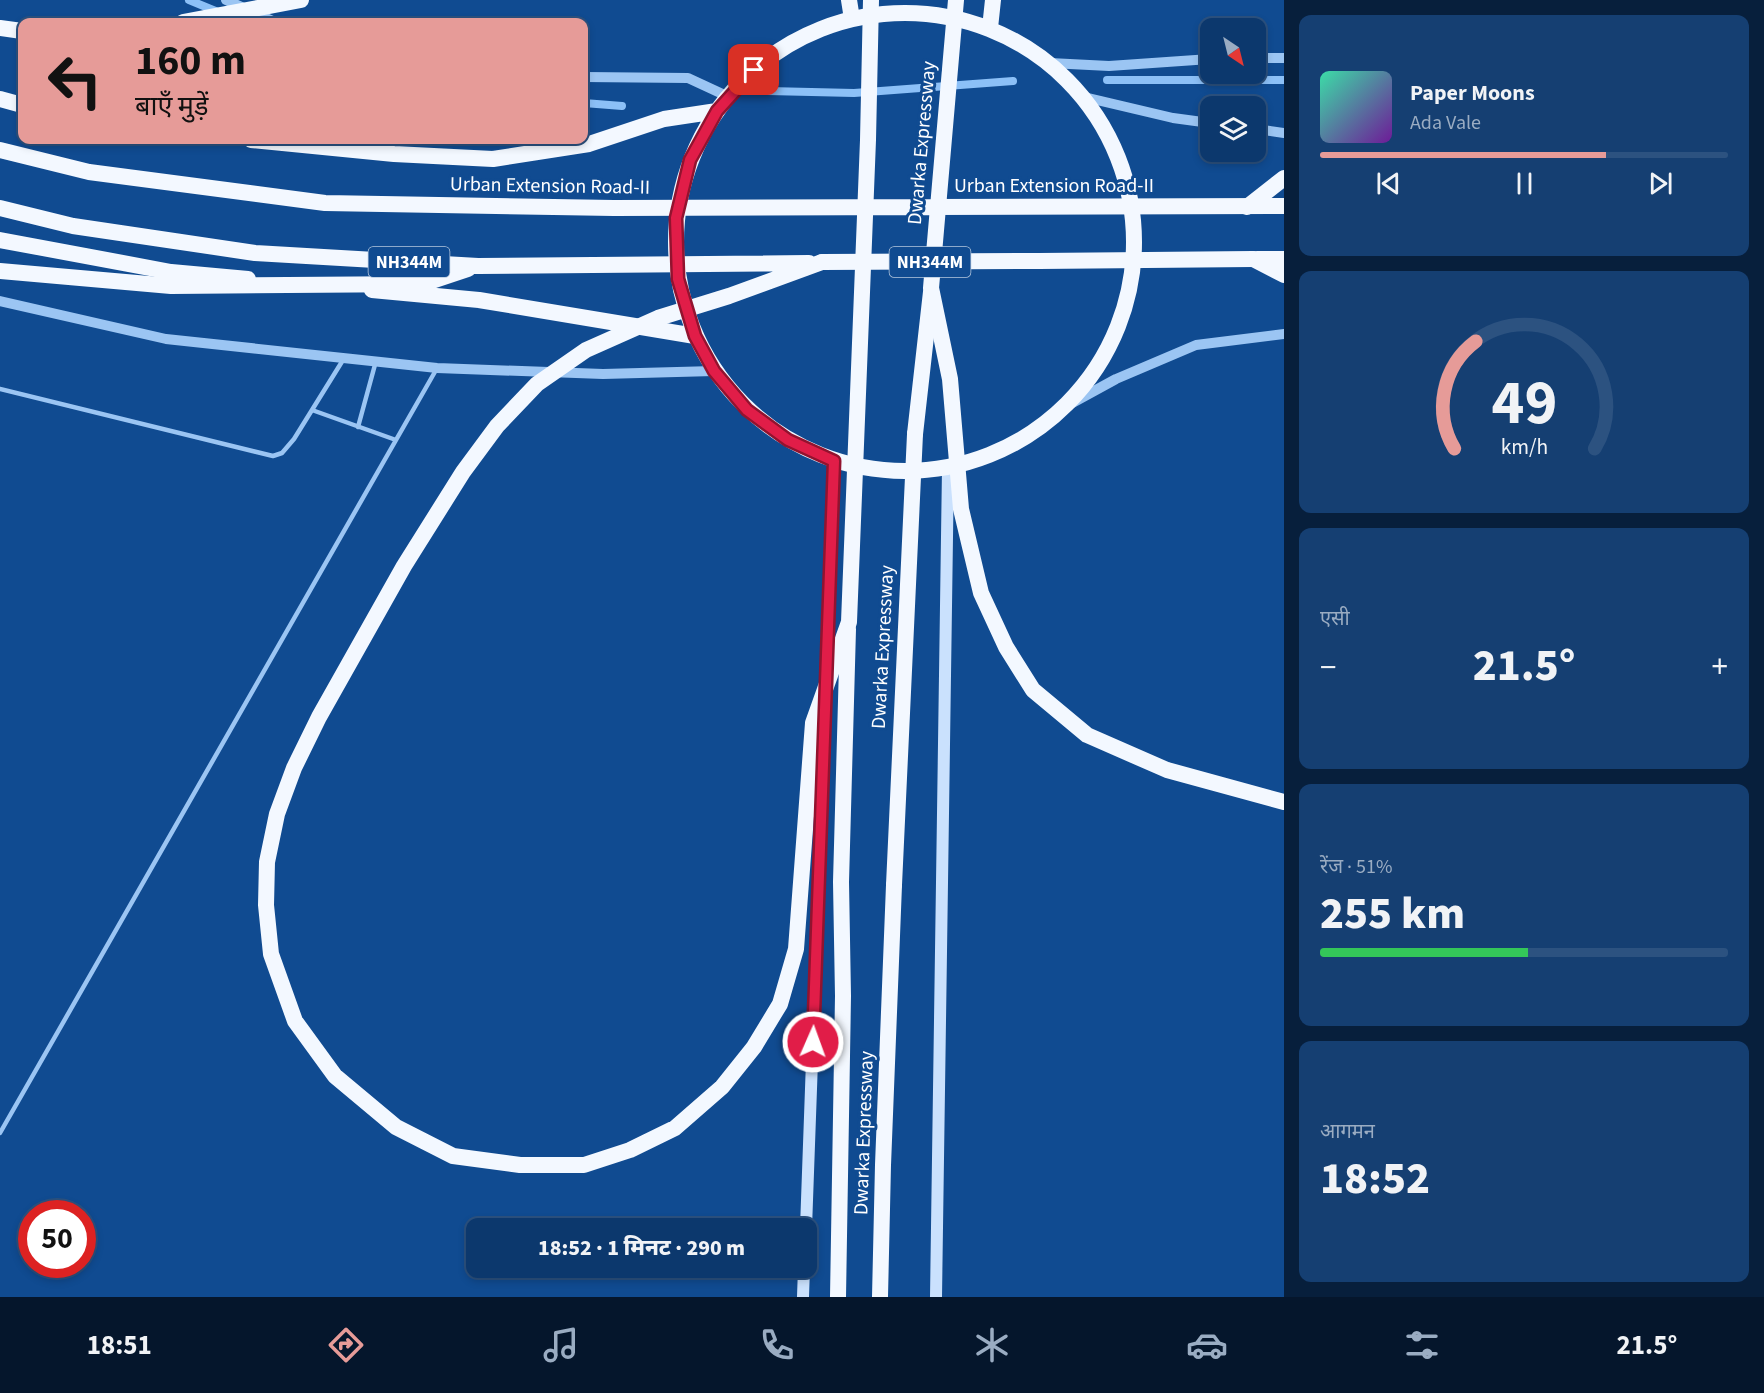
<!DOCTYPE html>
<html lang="hi">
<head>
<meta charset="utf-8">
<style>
	body { margin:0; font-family:"Source Sans 3","Noto Sans Devanagari",sans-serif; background:#153f72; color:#f1f3f6; height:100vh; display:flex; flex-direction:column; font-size:22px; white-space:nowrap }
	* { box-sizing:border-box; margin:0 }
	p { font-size:20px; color:#9aacc2 }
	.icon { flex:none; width:33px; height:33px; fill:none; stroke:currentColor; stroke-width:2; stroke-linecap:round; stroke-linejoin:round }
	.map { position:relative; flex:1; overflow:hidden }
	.details { display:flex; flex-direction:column; gap:15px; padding:15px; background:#071f3c; width:480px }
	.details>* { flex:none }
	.banner { position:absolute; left:18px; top:18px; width:570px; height:126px; border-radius:12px; box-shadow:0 3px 9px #0003,0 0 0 2px #2c5280; background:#e69b98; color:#111; overflow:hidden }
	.needle { width:39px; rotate:145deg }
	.controls { position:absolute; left:1200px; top:18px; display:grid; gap:12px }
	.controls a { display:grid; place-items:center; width:66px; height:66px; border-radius:12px; background:#0c386d; box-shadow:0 3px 9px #0003,0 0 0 2px #2c5280; font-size:30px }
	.speed { position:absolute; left:18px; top:1200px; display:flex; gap:12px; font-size:30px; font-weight:700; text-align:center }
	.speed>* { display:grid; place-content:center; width:78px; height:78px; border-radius:50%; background:#0c386d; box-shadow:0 3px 9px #0003,0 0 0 2px #2c5280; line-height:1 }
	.speed .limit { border:9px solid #d22; background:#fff; color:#111 }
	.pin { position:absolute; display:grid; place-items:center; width:51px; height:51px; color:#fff; margin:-26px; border-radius:12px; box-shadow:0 3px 9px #0006 }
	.me { position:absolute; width:66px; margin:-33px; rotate:2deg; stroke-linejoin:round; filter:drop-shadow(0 0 4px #0008) }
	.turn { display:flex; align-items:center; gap:21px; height:126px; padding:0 18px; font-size:27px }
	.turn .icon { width:78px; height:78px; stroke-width:2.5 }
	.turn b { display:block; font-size:42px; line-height:51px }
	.big { font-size:45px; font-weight:800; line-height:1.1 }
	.details .tile { flex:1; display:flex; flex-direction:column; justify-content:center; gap:9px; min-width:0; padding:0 21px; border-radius:12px; background:#153f72 }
	.details .dial { align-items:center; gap:0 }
	.dial svg { height:156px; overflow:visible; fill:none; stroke:#2c5280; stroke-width:7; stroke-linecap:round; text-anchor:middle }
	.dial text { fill:#f1f3f6; stroke:none }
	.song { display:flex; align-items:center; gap:18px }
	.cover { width:72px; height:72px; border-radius:9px; background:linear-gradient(135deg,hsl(160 70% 55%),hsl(280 70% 35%)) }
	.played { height:6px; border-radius:3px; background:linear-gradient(90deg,#e69b98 70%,#2c5280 70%) }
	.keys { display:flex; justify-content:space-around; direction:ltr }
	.heat { display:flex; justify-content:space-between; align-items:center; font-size:33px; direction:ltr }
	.charge { height:9px; border-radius:4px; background:linear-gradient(90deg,#34c759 51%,#2c5280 0) }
	.trip { position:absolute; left:466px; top:1218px; width:351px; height:60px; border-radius:12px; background:#0c386d; box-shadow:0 3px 9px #0003,0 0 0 2px #2c5280; font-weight:800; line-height:60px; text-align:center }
	.dock { display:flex; height:96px; justify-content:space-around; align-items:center; background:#05162c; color:#9aacc2 }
	.dock .icon { width:42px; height:42px }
	.dock .on { color:#e69b98 }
	.dock b { font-size:27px; color:#f1f3f6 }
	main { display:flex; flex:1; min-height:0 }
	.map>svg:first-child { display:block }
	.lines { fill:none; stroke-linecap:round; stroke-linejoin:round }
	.stream { stroke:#8cc0f7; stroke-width:8 }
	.service { stroke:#9bc5f3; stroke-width:4.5 }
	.tertiary { stroke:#9bc5f3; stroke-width:10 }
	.secondary { stroke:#cae1fd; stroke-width:12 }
	.trunk { stroke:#f3f8ff; stroke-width:16 }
	.trunk-bridge { stroke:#f3f8ff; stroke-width:16 }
	.route-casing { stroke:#92132f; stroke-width:15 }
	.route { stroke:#e11d48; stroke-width:10 }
	.labels { text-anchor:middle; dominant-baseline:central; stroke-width:6; stroke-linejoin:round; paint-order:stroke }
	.shield { fill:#104b91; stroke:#b7c9de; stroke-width:1.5 }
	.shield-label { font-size:18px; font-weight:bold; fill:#fff }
	.street-label { font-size:20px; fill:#fff; stroke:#104b91 }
</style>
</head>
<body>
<main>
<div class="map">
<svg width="1284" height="1297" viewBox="0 0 1284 1297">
	<rect width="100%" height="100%" fill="#104b91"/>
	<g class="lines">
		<!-- stream -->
		<path class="stream" d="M189 0 218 12
			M229 17 242 22
			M1107 80H1284
			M768 91 854 93 1013 81
			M584 103 622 106"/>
		<!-- service -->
		<path class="service" d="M0 389 273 456 282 453 294 439 343 360
			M312 410 396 440
			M358 427 376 361
			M0 1133 436 370"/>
		<!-- tertiary -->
		<path class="tertiary" d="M226 0 275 22
			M1256 58H1284
			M1050 63 1109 66 1210 59
			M584 77 688 78 729 97
			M1084 97 1173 118 1210 123
			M1256 129 1284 133
			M0 301 166 339 437 368 603 374 714 371
			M1063 408 1116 379 1196 345 1284 334"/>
		<!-- secondary -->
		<path class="secondary" d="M826 676 834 461
			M806 1228 825 699
			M803 1297 804 1268
			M936 1297 948 468"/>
		<!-- trunk -->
		<path class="trunk" d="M849 0 852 19
			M676 242a229 229 0 1 1 458 0a229 229 0 1 1-458 0Z
			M0 28 22 31
			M990 28 993 0
			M0 99 22 105
			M251 140 394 154 493 159 589 144 664 119 717 111
			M1247 207 1284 178
			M0 240 171 272 248 279
			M1253 259 1284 275
			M1257 259H1284
			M822 262 1039 261
			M372 290 479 300 695 336
			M915 434 931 292
			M838 1297 843 996 841 882 848 629
			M880 1297 883 1165 894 885"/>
		<!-- trunk-bridge -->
		<path class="trunk-bridge" d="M956 0 931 288 950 379 961 509 981 593 1006 647 1033 690 1087 735 1167 770 1284 802
			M183 22 301 0
			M0 150 89 172 325 203 614 208 1284 206
			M0 208 73 226 255 253 478 266 809 263
			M1039 261 1253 259
			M822 262 729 296 658 318 586 350 537 384 497 426 463 472 404 566 319 717 294 768 277 814 267 862 266 905 271 954 295 1021 335 1076 396 1127 453 1156 520 1165H584L630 1150 675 1128 722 1087 754 1047 780 1004 796 949 813 723 849 622 868 140 871 0
			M0 271 171 286 423 284 468 269
			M894 885 915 434"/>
	</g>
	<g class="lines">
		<!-- route casing -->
		<g class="route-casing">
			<path id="route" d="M754 70 717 111 690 160 676 218 678 279 695 336 714 371 747 410 788 440 834 461 813 1042"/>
		</g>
		<!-- route -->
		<use href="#route" class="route"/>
	</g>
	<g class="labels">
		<!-- shield labels -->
		<g class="shield">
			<rect x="368.5" y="247" width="81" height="30" rx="4.5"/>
			<rect x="889.5" y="247" width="81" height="30" rx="4.5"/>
		</g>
		<g class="shield-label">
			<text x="409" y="262">NH344M</text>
			<text x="930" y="262">NH344M</text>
		</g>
		<!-- street labels -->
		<g class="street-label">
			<text transform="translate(922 143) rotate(-85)">Dwarka Expressway</text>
			<text transform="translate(550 186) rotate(1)">Urban Extension Road-II</text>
			<text x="1054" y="186">Urban Extension Road-II</text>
			<text transform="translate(883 647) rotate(-87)">Dwarka Expressway</text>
			<text transform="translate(864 1133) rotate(-88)">Dwarka Expressway</text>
		</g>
	</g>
</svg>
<div class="controls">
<a><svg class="needle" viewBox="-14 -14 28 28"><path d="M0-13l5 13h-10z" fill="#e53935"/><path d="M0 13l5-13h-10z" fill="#9aacc2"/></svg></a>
<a><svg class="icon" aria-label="layers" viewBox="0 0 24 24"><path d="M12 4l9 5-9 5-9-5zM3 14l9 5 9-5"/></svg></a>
</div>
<div class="speed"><div class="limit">50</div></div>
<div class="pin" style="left:754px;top:70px;background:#d93025"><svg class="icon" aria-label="arrive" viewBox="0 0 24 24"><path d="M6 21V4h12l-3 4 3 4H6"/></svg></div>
<svg class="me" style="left:813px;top:1042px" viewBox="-20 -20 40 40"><circle r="17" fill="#e11d48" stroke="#fff" stroke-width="3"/><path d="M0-11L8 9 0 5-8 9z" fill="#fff"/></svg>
<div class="trip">18:52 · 1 मिनट · 290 m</div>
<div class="banner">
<div class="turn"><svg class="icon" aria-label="left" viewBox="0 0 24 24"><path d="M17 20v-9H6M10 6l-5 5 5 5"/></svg><div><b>160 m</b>बाएँ मुड़ें</div></div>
</div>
</div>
<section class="details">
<div class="tile">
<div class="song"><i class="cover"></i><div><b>Paper Moons</b><p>Ada Vale</p></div></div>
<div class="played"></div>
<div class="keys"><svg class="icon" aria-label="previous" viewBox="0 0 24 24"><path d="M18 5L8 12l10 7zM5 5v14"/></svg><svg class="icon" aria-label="pause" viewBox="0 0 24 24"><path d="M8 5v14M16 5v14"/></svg><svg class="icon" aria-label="next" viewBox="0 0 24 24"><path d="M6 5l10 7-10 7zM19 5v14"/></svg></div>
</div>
<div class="tile dial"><svg viewBox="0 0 100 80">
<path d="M14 69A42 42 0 1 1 86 69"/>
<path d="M14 69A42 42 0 0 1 25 14" stroke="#e69b98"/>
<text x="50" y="56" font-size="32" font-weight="700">49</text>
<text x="50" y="72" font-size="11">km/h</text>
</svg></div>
<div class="tile"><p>एसी</p>
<div class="heat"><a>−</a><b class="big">21.5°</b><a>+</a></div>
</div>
<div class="tile"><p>रेंज · 51%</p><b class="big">255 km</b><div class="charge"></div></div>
<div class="tile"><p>आगमन</p><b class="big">18:52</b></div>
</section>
</main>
<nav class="dock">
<b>18:51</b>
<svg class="icon on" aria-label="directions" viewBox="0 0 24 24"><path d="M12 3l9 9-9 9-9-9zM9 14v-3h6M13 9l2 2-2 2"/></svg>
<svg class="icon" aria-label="music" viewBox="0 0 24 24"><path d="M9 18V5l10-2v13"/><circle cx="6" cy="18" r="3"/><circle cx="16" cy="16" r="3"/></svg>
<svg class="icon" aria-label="phone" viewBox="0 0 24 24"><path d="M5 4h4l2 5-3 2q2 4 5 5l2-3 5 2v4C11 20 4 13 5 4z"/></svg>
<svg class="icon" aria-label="climate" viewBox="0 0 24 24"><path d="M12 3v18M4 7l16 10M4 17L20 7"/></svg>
<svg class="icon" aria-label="car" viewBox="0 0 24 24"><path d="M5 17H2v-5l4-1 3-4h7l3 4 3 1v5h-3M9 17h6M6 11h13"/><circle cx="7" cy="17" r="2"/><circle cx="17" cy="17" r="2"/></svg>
<svg class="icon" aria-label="filters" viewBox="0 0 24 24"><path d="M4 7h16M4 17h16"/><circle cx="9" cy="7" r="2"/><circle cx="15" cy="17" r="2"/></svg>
<b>21.5°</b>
</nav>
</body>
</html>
